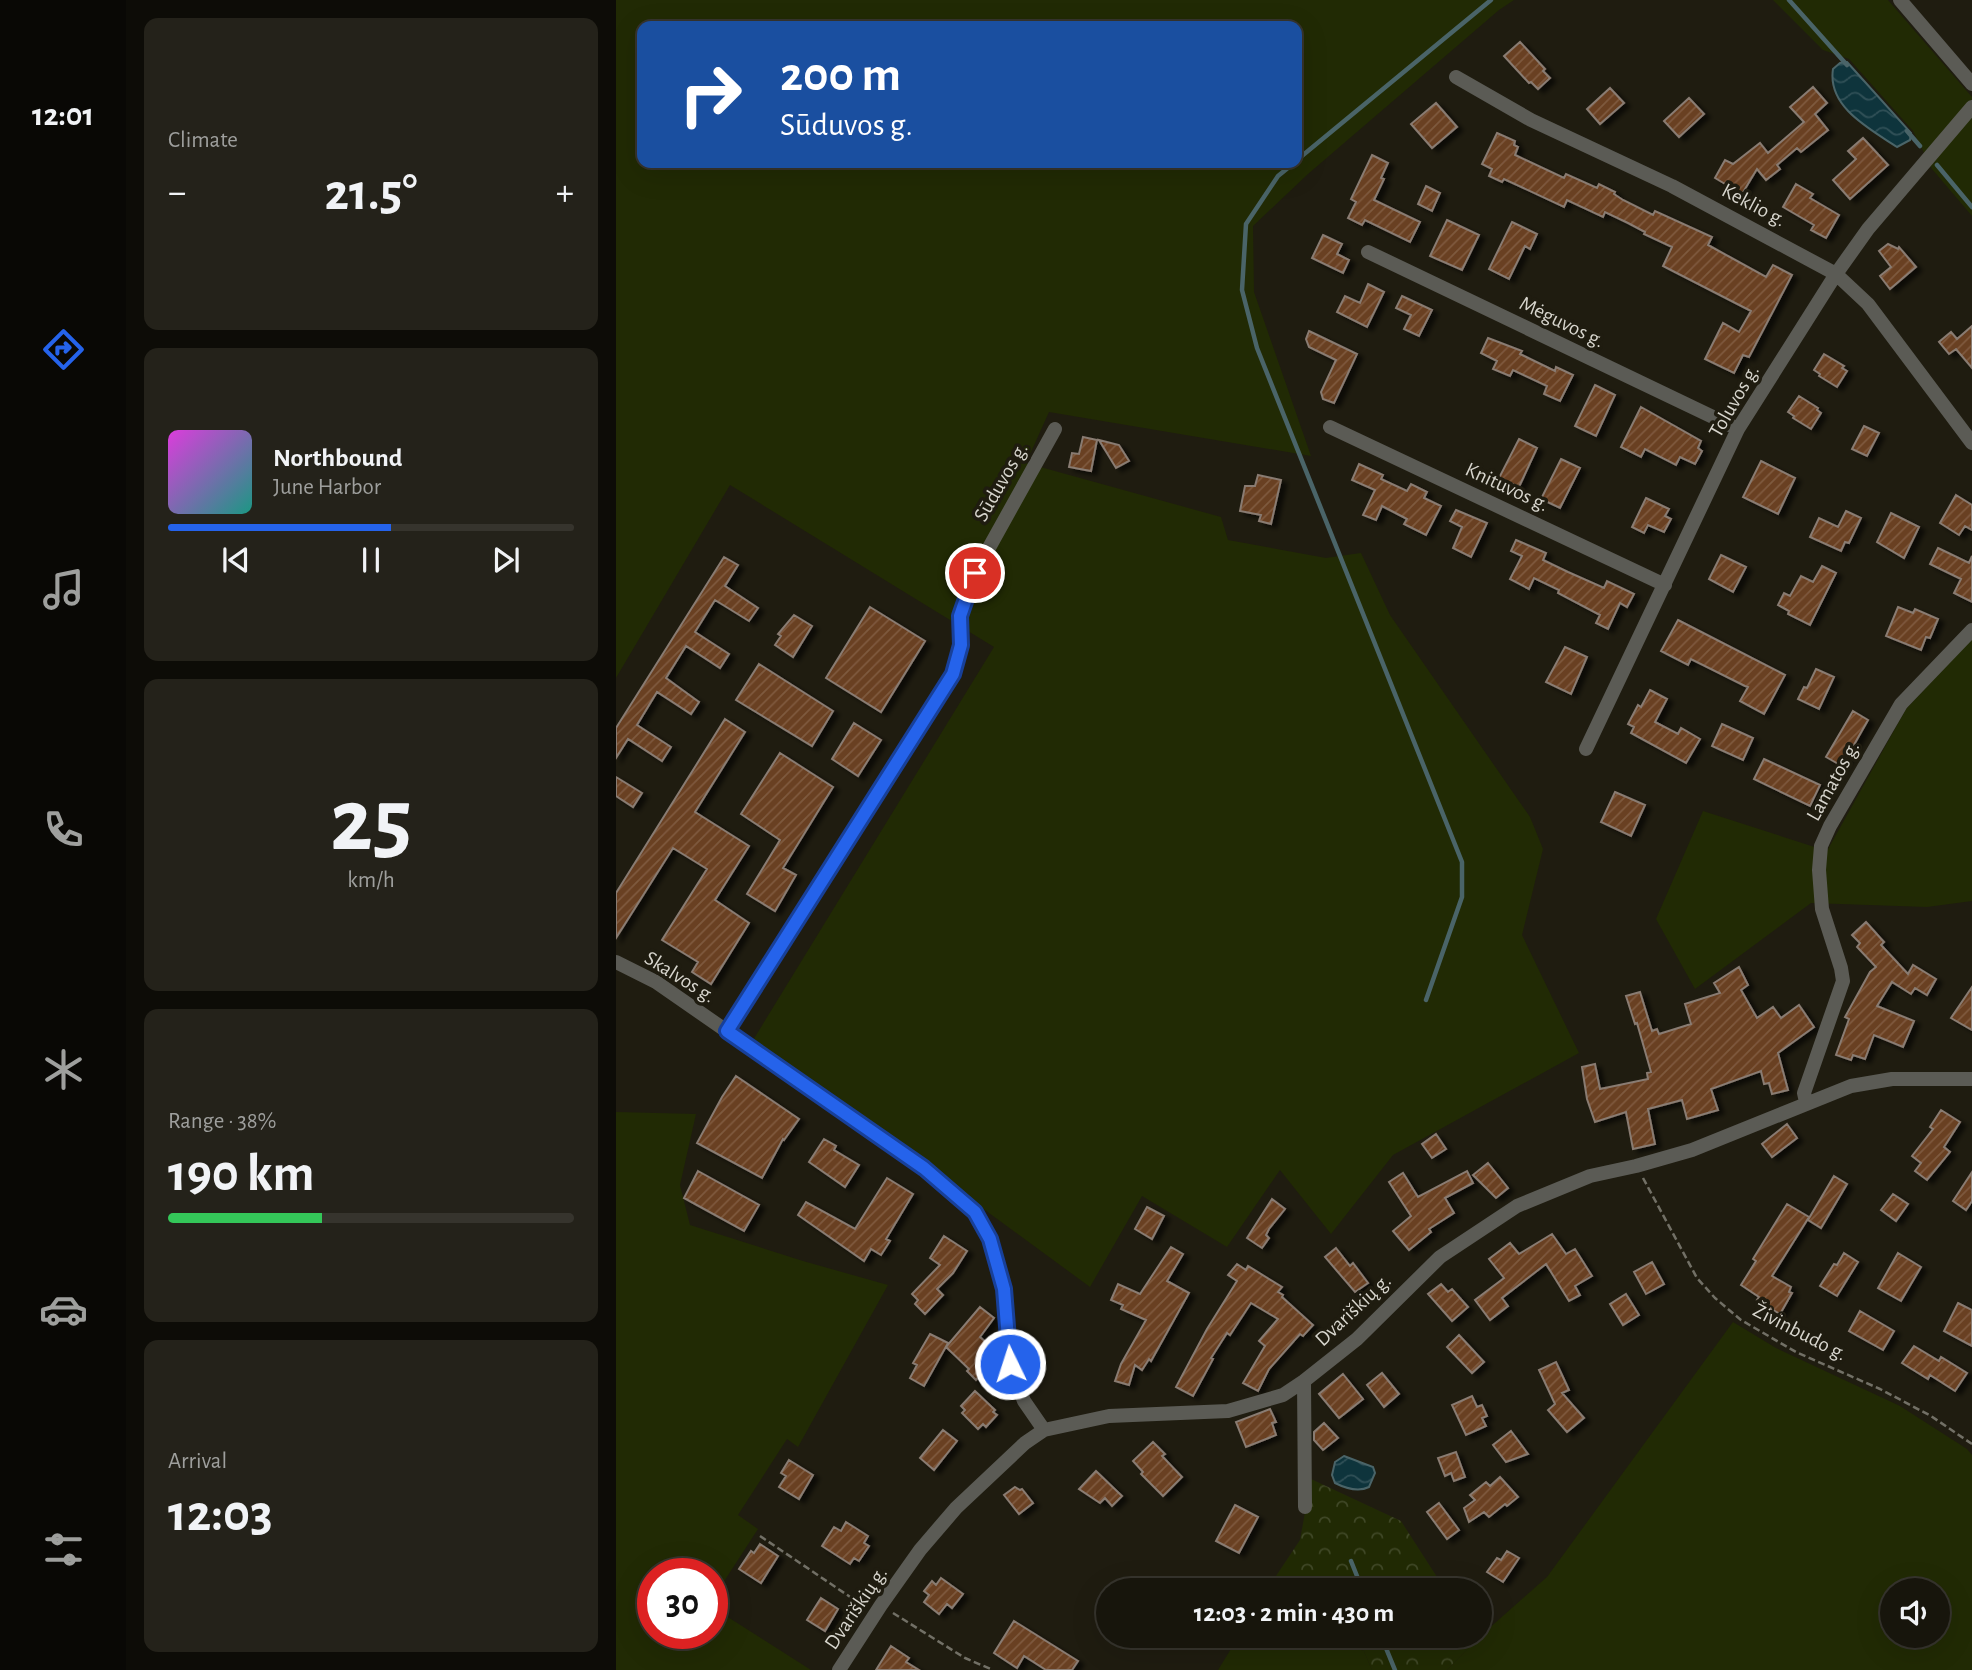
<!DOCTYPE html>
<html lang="en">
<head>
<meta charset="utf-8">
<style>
	body { margin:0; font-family:"Alegreya Sans",sans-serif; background:#24221a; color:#f1f3f6; height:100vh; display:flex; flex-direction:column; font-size:26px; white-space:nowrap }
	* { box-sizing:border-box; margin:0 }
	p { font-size:23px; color:#9e9f9d }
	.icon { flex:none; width:38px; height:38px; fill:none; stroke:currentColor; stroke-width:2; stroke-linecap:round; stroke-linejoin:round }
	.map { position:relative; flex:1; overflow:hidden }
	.sheet { display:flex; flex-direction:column; gap:18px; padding:18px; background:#0d0c07; width:490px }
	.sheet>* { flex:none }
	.top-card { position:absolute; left:21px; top:21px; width:665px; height:147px; border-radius:14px; box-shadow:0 7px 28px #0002,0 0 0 2px #36342d; background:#1a4fa0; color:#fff; overflow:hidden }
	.controls { position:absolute; left:1264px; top:1578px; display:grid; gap:14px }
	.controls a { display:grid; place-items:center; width:70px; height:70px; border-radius:50%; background:#17150c; box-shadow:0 7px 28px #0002,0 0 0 2px #36342d; font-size:35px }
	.speed { position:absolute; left:21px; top:1558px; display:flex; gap:14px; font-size:35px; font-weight:700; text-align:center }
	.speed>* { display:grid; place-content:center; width:91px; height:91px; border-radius:50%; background:#17150c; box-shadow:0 7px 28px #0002,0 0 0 2px #36342d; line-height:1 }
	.speed .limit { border:10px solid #d22; background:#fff; color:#111 }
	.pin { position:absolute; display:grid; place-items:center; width:60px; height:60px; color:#fff; margin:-30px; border:4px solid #fff; border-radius:50%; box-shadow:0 2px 7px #0007 }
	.me { position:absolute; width:77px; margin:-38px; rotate:356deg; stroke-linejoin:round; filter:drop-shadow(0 0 5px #0008) }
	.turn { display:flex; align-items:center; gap:24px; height:147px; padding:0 28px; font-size:32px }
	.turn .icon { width:91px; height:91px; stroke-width:2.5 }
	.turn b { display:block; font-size:49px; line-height:60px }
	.big { font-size:52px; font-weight:700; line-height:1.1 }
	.sheet .widget { flex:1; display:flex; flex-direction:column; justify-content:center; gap:10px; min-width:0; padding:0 24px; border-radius:14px; background:#24221a }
	.sheet .dial { align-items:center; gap:0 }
	.dial b { font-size:91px; line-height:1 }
	.song { display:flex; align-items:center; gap:21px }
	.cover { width:84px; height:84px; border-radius:10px; background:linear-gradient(135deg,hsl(300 70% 55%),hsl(170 70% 35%)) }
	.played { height:7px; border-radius:4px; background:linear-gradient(90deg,#2563eb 55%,#36342d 55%) }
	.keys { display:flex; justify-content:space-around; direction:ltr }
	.heat { display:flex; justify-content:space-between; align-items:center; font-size:38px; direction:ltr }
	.charge { height:10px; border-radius:5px; background:linear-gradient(90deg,#34c759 38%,#36342d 0) }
	.trip { position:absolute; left:480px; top:1578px; width:396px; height:70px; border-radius:35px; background:#17150c; box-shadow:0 7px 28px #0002,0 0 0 2px #36342d; font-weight:700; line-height:70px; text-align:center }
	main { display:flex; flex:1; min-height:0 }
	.menu { display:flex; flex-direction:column; width:126px; justify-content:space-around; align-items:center; background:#090805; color:#9e9f9d }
	.menu .icon { width:49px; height:49px }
	.menu .on { color:#2563eb }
	.menu b { font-size:32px; color:#f1f3f6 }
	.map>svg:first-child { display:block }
	.grass { fill:#212a04; fill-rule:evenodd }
	.forest { fill:url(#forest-crowns) }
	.water { fill:url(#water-waves); stroke:#4a6468; stroke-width:2 }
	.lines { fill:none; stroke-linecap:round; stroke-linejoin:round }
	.stream { stroke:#4a6468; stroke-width:4.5 }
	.building { fill:url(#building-hatch); stroke:#897b72; stroke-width:2; filter:url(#shadow) }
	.path { stroke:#727066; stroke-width:2.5; stroke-dasharray:7 3.5; stroke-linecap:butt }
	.minor { stroke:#5b5b55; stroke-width:14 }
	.route-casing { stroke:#184099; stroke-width:18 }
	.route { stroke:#2563eb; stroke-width:12 }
	.labels { text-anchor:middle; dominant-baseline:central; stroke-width:7; stroke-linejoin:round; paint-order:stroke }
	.street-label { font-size:21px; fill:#d7d5cd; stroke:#1f1c10 }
</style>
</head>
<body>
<main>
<nav class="menu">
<b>12:01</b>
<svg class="icon on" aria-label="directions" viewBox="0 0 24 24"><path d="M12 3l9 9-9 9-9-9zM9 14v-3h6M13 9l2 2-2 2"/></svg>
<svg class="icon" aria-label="music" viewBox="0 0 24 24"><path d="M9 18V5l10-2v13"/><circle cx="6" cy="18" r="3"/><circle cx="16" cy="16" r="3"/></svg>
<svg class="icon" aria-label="phone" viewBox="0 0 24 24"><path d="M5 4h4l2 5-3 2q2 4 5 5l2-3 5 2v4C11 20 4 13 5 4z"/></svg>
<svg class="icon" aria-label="climate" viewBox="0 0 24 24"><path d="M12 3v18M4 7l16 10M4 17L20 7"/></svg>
<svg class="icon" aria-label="car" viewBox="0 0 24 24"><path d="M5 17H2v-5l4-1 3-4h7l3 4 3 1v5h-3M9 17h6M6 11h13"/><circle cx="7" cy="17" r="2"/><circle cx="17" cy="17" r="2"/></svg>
<svg class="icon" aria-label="filters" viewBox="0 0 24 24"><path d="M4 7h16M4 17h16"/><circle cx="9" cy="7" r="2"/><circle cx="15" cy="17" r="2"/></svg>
</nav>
<section class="sheet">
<div class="widget"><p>Climate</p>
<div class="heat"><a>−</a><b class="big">21.5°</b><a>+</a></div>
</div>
<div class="widget">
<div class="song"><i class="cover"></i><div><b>Northbound</b><p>June Harbor</p></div></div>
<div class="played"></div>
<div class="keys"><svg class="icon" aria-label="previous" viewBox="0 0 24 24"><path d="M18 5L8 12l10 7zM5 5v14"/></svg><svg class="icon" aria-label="pause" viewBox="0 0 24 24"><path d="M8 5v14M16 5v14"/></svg><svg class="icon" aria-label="next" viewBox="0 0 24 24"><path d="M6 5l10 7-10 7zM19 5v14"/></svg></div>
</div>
<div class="widget dial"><b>25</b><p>km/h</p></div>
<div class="widget"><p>Range · 38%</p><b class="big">190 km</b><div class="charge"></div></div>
<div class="widget"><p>Arrival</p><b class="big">12:03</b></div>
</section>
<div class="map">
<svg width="1356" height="1670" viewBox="0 0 1356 1670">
	<defs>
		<pattern id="forest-crowns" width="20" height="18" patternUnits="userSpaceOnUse" patternTransform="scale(1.75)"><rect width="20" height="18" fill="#212a04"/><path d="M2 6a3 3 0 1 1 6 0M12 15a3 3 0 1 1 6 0" fill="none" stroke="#404827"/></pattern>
		<pattern id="water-waves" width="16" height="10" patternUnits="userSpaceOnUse" patternTransform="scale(1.75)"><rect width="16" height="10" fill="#0e343c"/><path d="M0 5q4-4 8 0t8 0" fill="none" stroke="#305057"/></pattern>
		<pattern id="building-hatch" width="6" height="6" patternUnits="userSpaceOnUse" patternTransform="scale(1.75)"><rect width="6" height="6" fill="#693f20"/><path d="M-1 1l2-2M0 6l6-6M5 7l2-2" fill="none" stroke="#7e5a3f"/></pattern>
		<filter id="shadow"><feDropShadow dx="5.5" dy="3.5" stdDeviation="2" flood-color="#0009"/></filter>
	</defs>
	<rect width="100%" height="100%" fill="#1f1c10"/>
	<!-- grass -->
	<path class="grass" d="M0 0H898L883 10 692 174 637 226 638 292 695 456 433 412 410 463 605 517 612 540 710 558 745 553 774 615 914 817 927 849 906 935 963 1053 777 1155 715 1234 664 1170 611 1247 526 1196 474 1287 358 1202 316 1164 267 1134 134 1045 378 647 114 485 0 678ZM26 26H681V163H26Z
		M1157 0H1272L1356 97V216L1316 169 1297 131 1233 59 1207 50Z
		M1356 639V901L1311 907 1195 903 1079 989 1040 919 1087 811 1211 851 1290 709Z
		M0 1112 80 1114 64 1185 74 1225 187 1261 272 1285 182 1447 171 1439 122 1515 142 1529 96 1600V1573H37V1633H96V1607L195 1670H0Z
		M1117 1322 1160 1348 1284 1406 1351 1449 1356 1455V1670H831L861 1639 931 1577ZM1276 1591H1321V1636H1276Z
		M623 1636H714L748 1651 756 1670H602Z"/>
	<!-- forest -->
	<path class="forest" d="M695 1479 785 1521 830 1591H687L681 1586 656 1582 684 1540Z
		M714 1636H859L861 1639 831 1670H756L748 1651Z"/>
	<!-- water -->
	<path class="water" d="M1231 62 1295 133 1294 140 1281 147C1254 129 1211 107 1217 69L1224 63Z
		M728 1456 757 1467 759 1473 753 1487C743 1492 729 1488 719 1483L716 1475 719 1462Z"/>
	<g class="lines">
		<!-- stream -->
		<path class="stream" d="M1173 0 1231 65
			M1291 131 1304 146
			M681 160 875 0
			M678 163 662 176 630 224 626 290 641 348 846 862V897L810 1000
			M1321 165 1356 207
			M735 1561 747 1591
			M765 1636 779 1670"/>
	</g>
	<!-- building -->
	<path class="building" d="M904 42 929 69 927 71 934 78 922 89 915 82 913 83 888 56Z
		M1197 87 1211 103 1199 114 1212 130 1185 152 1181 148 1161 165 1164 169 1150 180 1141 169 1126 194 1099 178 1109 160 1117 164 1144 143 1152 153 1188 122 1174 107Z
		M994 88 1008 103 984 124 971 109Z
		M1073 98 1088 114 1063 137 1048 121Z
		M820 103 841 127 816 148 795 124Z
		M881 133 899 141 898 145 902 147 899 155 948 178 950 174 981 188 983 184 999 192 998 194 1007 200 1037 215 1039 211 1096 237 1092 245 1150 277 1157 265 1176 275 1133 357 1127 355 1118 373 1089 359 1107 323 1123 332 1135 311 1047 266 1056 247 1028 234 1029 232 1012 223 989 212 987 217 951 200 948 207 888 179 886 182 873 176 876 169 866 164Z
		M1247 138 1272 165 1234 199 1217 180 1240 159 1232 151Z
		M756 155 772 163 765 178 768 179 758 200 804 222 794 242 749 220 746 225 732 218 740 202 735 199Z
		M1180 184 1197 194 1194 198 1223 215 1210 238 1195 230 1198 225 1167 207Z
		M810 186 824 193 816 211 802 204Z
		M831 220 863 235 846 270 814 256Z
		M896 222 921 234 914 249 909 246 893 279 873 269Z
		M707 235 726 244 721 254 733 260 727 273 696 258Z
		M1272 244 1282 249 1283 247 1300 267 1274 289 1264 276 1275 267 1263 251Z
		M752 284 768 292 751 327 721 312 729 296 744 303Z
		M786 296 816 310 803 336 788 329 795 315 780 308Z
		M1356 326V368L1340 349 1333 354 1323 342 1335 332 1341 339Z
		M693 331 741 354 718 403 707 399 705 392 720 360 693 347 690 339Z
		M872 338 906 351 904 354 939 371 940 367 957 375 944 401 928 394 931 386 897 370 894 376 877 369 881 361 865 353Z
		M1208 354 1228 366 1226 368 1231 371 1221 387 1203 376 1204 374 1198 370Z
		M979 385 999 395 980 436 959 426Z
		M1183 396 1202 408 1201 410 1205 413 1195 429 1177 418 1178 416 1172 412Z
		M1025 407 1085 441 1082 448 1086 451 1079 464 1064 457 1060 465 1029 449 1025 457 1005 447Z
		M1248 426 1263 433 1251 456 1236 449Z
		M467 437 481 440 475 471 453 467 456 453 463 454Z
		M903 439 921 448 903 487 883 478Z
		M483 440 503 445 513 461 500 468Z
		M945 459 964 468 944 508 925 499Z
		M1145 461 1179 478 1162 514 1127 497Z
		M743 464 767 475 765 479 791 491 795 484 811 492 808 498 825 506 810 535 788 524 791 519 766 506 760 520 747 515 759 490 736 480Z
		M642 475 665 480 655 524 643 521 645 515 624 511 629 486H639Z
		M1340 495 1356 505V530L1349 526 1343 535 1324 523Z
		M1030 498 1053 509 1049 516 1055 519 1048 532 1032 525 1028 533 1016 527Z
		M840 510 871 523 855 557 837 548 846 527 834 521Z
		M1230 511 1245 518 1233 543 1229 542 1225 551 1194 537 1203 518 1222 527Z
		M1275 513 1303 527 1288 558 1261 542Z
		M900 540 930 553 927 560 952 572 988 588 991 581 1018 594 1011 607 1004 603 992 629 980 623 984 615 942 593 943 590 918 578 913 589 894 579 906 556 895 551Z
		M1322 548 1353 563 1356 556V602L1338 593 1345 579 1314 564Z
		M1105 555 1130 567 1117 592 1093 579Z
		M108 557 122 565 109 586 142 608 133 621 99 600 79 632 113 654 104 668 70 646 50 678 83 702 75 714 41 692 21 725 55 747 46 761 12 739 0 758V728Z
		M1206 566 1220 573 1194 625 1172 614 1173 611 1162 605 1168 593 1174 596 1185 576 1197 582Z
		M254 607 309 641 265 712 210 678Z
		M1282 607 1297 613 1299 609 1322 619 1314 638 1310 637 1305 650 1270 636Z
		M178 615 196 626 177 657 159 645 165 636 162 634Z
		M1062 620 1169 675 1148 714 1124 701 1132 687 1129 686 1075 659 1072 665 1045 651Z
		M949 647 971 657 955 694 930 682Z
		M143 664 217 711 196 746 120 700Z
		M1200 669 1218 677 1203 709 1182 699 1188 687 1191 688Z
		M1034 690 1051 699 1039 722 1062 734 1065 728 1084 739 1070 763 1015 733 1018 727 1012 724 1022 705 1025 707Z
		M1237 711 1252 720 1226 766 1210 757Z
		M109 719 129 732 79 812 133 846 99 900 133 923 95 984 76 972 82 962 46 940 91 869 57 848 0 938V893Z
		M238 723 265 740 242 776 216 759Z
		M1106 724 1137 738 1127 760 1096 746Z
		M164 753 217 787 167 868 180 875 159 911 131 894 164 840 125 814Z
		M1148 759 1204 785 1194 806 1138 779Z
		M0 777 26 793 17 807 0 796Z
		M999 792 1029 805 1015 836 985 822Z
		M1250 922 1268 942 1265 945 1292 974 1297 965 1320 979 1311 995 1299 988 1295 994 1276 982 1261 1006 1298 1021 1287 1047 1258 1035 1249 1059 1237 1055 1235 1060 1220 1055 1233 1019 1229 1017 1254 972 1260 967 1241 947 1244 943 1236 935Z
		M1123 967 1132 985 1125 990 1141 1018 1157 1007 1165 1018 1183 1005 1198 1027 1162 1053 1172 1090 1156 1094 1153 1083 1148 1084 1145 1071 1095 1089 1102 1110 1071 1119 1066 1100 1032 1109 1039 1144 1017 1149 1010 1112 979 1122 971 1099 966 1067 979 1064 984 1089 1032 1079 1031 1073 1035 1072 1021 1023 1019 1024 1010 996 1024 992 1036 1031 1041 1029 1043 1034 1075 1024 1069 1004 1104 993 1098 983Z
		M1356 987V1030L1335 1018Z
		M120 1076 183 1119 168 1140 167 1139 146 1178 81 1143 106 1097Z
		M1325 1110 1344 1122 1328 1147 1334 1152 1311 1180 1299 1171 1305 1163 1296 1156 1317 1129 1314 1127Z
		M1171 1124 1181 1138 1156 1157 1146 1144Z
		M820 1134 830 1149 816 1158 806 1144Z
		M208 1139 220 1146 218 1150 243 1165 229 1187 193 1162Z
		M872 1163 892 1188 880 1198 857 1175Z
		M82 1171 143 1205 128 1231 68 1198Z
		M851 1171 857 1183 829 1198 838 1213 813 1229 815 1232 793 1250 777 1231 795 1216 773 1182 787 1173 802 1197Z
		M1356 1172V1201L1350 1210 1337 1201Z
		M1218 1176 1231 1184 1205 1228 1192 1220Z
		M271 1178 297 1194 270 1239 274 1241 265 1255 255 1249 248 1261 182 1215 190 1202 239 1229Z
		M1277 1194 1292 1204 1280 1221 1265 1210Z
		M656 1199 669 1209 653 1229 650 1235 653 1238 646 1248 631 1238Z
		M1171 1204 1193 1217 1156 1276 1175 1287 1173 1292 1176 1293 1164 1314 1141 1300 1143 1297 1125 1285 1140 1261 1137 1259Z
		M531 1207 548 1216 536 1239 519 1229Z
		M936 1234 950 1254 959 1249 976 1276 959 1286 964 1295 953 1301 930 1264 886 1298 892 1306 874 1320 859 1300 888 1278 873 1259 894 1243 903 1254Z
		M328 1236 351 1251 337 1273 321 1289 327 1295 309 1314 299 1304 302 1300 296 1294 324 1265 314 1258Z
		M555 1247 567 1254 551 1281 573 1293 535 1361 533 1359 526 1370 519 1365 513 1385 499 1381 505 1364 530 1320 505 1309 507 1305 495 1300 502 1284 524 1294Z
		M720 1248 734 1266 737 1263 752 1283 739 1292 709 1257Z
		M1228 1253 1242 1262 1221 1296 1204 1286 1218 1264 1221 1265Z
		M1282 1253 1305 1267 1285 1301 1262 1288Z
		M1036 1262 1048 1284 1030 1294 1018 1272Z
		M621 1264 630 1270 632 1266 666 1287 662 1292 667 1295 666 1297 697 1325 687 1336 684 1334 653 1369 642 1391 627 1383 649 1346 643 1341 662 1319 635 1303 614 1335 611 1333 595 1358 597 1359 577 1396 560 1387 591 1329 621 1281 612 1275Z
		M825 1284 832 1292 836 1289 852 1307 836 1321 812 1294Z
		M1010 1294 1023 1315 1007 1325 994 1304Z
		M1342 1303 1356 1310V1346L1328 1331Z
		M364 1307 378 1318 364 1337 371 1343 362 1353 374 1366 360 1380 351 1371 353 1369 330 1347Z
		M1244 1311 1278 1331 1267 1350 1233 1331Z
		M314 1334 332 1343 308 1386 294 1378 301 1365 297 1363Z
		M843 1335 868 1362 856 1373 831 1347Z
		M1298 1346 1323 1361 1325 1357 1351 1373 1339 1391 1314 1375 1312 1379 1286 1363Z
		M940 1362 953 1390 946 1393 968 1418 951 1432 932 1410 939 1404 923 1370Z
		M766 1373 783 1394 768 1407 751 1385Z
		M727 1374 747 1399 723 1418 703 1394Z
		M359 1391 379 1410 377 1412 381 1415 370 1427 367 1424 362 1429 346 1413 349 1410 345 1406Z
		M856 1396 861 1407 866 1405 871 1416 866 1418 870 1426 850 1435 836 1405Z
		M654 1409 660 1422 656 1423 660 1435 630 1447 620 1422Z
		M708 1423 722 1438 707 1450 698 1440V1432Z
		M327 1430 341 1441 318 1470 304 1458Z
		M895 1431 912 1454 890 1462 877 1445Z
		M537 1442 549 1454 546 1456 566 1477 547 1496 525 1474 527 1472 517 1461Z
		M840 1452 849 1477 838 1481 835 1473 829 1476 822 1458Z
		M173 1460 197 1475 183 1499 163 1487 170 1476 165 1473Z
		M480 1471 506 1496 496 1506 489 1498 484 1503 463 1489Z
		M884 1477 902 1497 891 1506 889 1504 873 1517 868 1512 853 1522 848 1508 859 1500 854 1495 870 1482 874 1486Z
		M399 1487 404 1490 406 1489 417 1503 403 1514 388 1495Z
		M823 1503 843 1530 831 1539 811 1512Z
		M619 1505 642 1517 623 1553 600 1541Z
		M230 1522 252 1536 248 1543 253 1546 243 1561 238 1558 234 1564 206 1546 218 1527 225 1531Z
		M144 1544 162 1556 145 1583 123 1569 135 1551 138 1553Z
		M891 1551 903 1558 887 1582 871 1572 881 1558 885 1560Z
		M325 1578 347 1594 336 1608 331 1604 323 1614 308 1602 313 1595 308 1591 316 1581 320 1585Z
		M205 1598 222 1609 209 1631 191 1620Z
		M398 1621 462 1661 456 1670H430L408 1656 401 1668 378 1653Z
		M275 1646 293 1658 290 1662 303 1670H260Z"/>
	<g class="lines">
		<!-- path -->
		<path class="path" d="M1027 1178 1081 1278 1099 1298 1125 1320 1180 1352 1264 1389 1315 1416 1356 1444
			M144 1536 249 1607
			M277 1613 349 1658 377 1670"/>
		<!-- minor -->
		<path class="minor" d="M1284 0 1356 84
			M840 77 915 120 1056 186 1220 274 1252 304 1356 443
			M752 252 1122 429
			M714 427 1049 585
			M970 749 1122 429 1220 274 1252 229 1356 107
			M0 962 40 982 308 1168 359 1212 374 1239 388 1289 394 1364 408 1401 428 1430
			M111 1031 337 674 345 645 344 616 359 573 439 429
			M1190 1102 1188 1093 1227 981 1225 968 1206 909 1203 870 1205 846 1214 826 1285 704 1356 630
			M688 1381 689 1507
			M223 1670 265 1605 304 1550 340 1508 409 1443 428 1430 493 1416 612 1411 667 1395 688 1381 741 1339 824 1257 901 1206 974 1176 1020 1166 1076 1150 1235 1086 1276 1079H1356"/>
	</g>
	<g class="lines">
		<!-- route casing -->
		<g class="route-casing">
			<path id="route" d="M359 573 344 616 345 645 337 674 111 1031 308 1168 359 1212 374 1239 388 1289 394 1364"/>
		</g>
		<!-- route -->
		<use href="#route" class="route"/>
	</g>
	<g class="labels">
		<!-- street labels -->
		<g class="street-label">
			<text transform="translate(1138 205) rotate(28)">Keklio g.</text>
			<text transform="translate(946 322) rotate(26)">Mėguvos g.</text>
			<text transform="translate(1118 401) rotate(-60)">Toluvos g.</text>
			<text transform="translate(385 482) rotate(-60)">Sūduvos g.</text>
			<text transform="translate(891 487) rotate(25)">Knituvos g.</text>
			<text transform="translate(1217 781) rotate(-61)">Lamatos g.</text>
			<text transform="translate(64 977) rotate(32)">Skalvos g.</text>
			<text transform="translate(737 1310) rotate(-43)">Dvariškių g.</text>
			<text transform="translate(1184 1332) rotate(27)">Živinbudo g.</text>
			<text transform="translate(240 1608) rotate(-56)">Dvariškių g.</text>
		</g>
	</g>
</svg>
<div class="controls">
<a><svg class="icon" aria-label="sound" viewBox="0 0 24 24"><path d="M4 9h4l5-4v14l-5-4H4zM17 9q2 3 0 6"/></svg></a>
</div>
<div class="speed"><div class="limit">30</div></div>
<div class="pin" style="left:359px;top:573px;background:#d93025"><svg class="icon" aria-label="arrive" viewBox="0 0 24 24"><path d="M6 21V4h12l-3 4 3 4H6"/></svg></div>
<svg class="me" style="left:394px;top:1364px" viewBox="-20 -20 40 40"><circle r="17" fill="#2563eb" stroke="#fff" stroke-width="3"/><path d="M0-11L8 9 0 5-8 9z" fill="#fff"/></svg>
<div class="trip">12:03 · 2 min · 430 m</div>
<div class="top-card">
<div class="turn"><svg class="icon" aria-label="right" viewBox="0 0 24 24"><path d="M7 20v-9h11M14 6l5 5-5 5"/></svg><div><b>200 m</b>Sūduvos g.</div></div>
</div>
</div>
</main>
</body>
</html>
